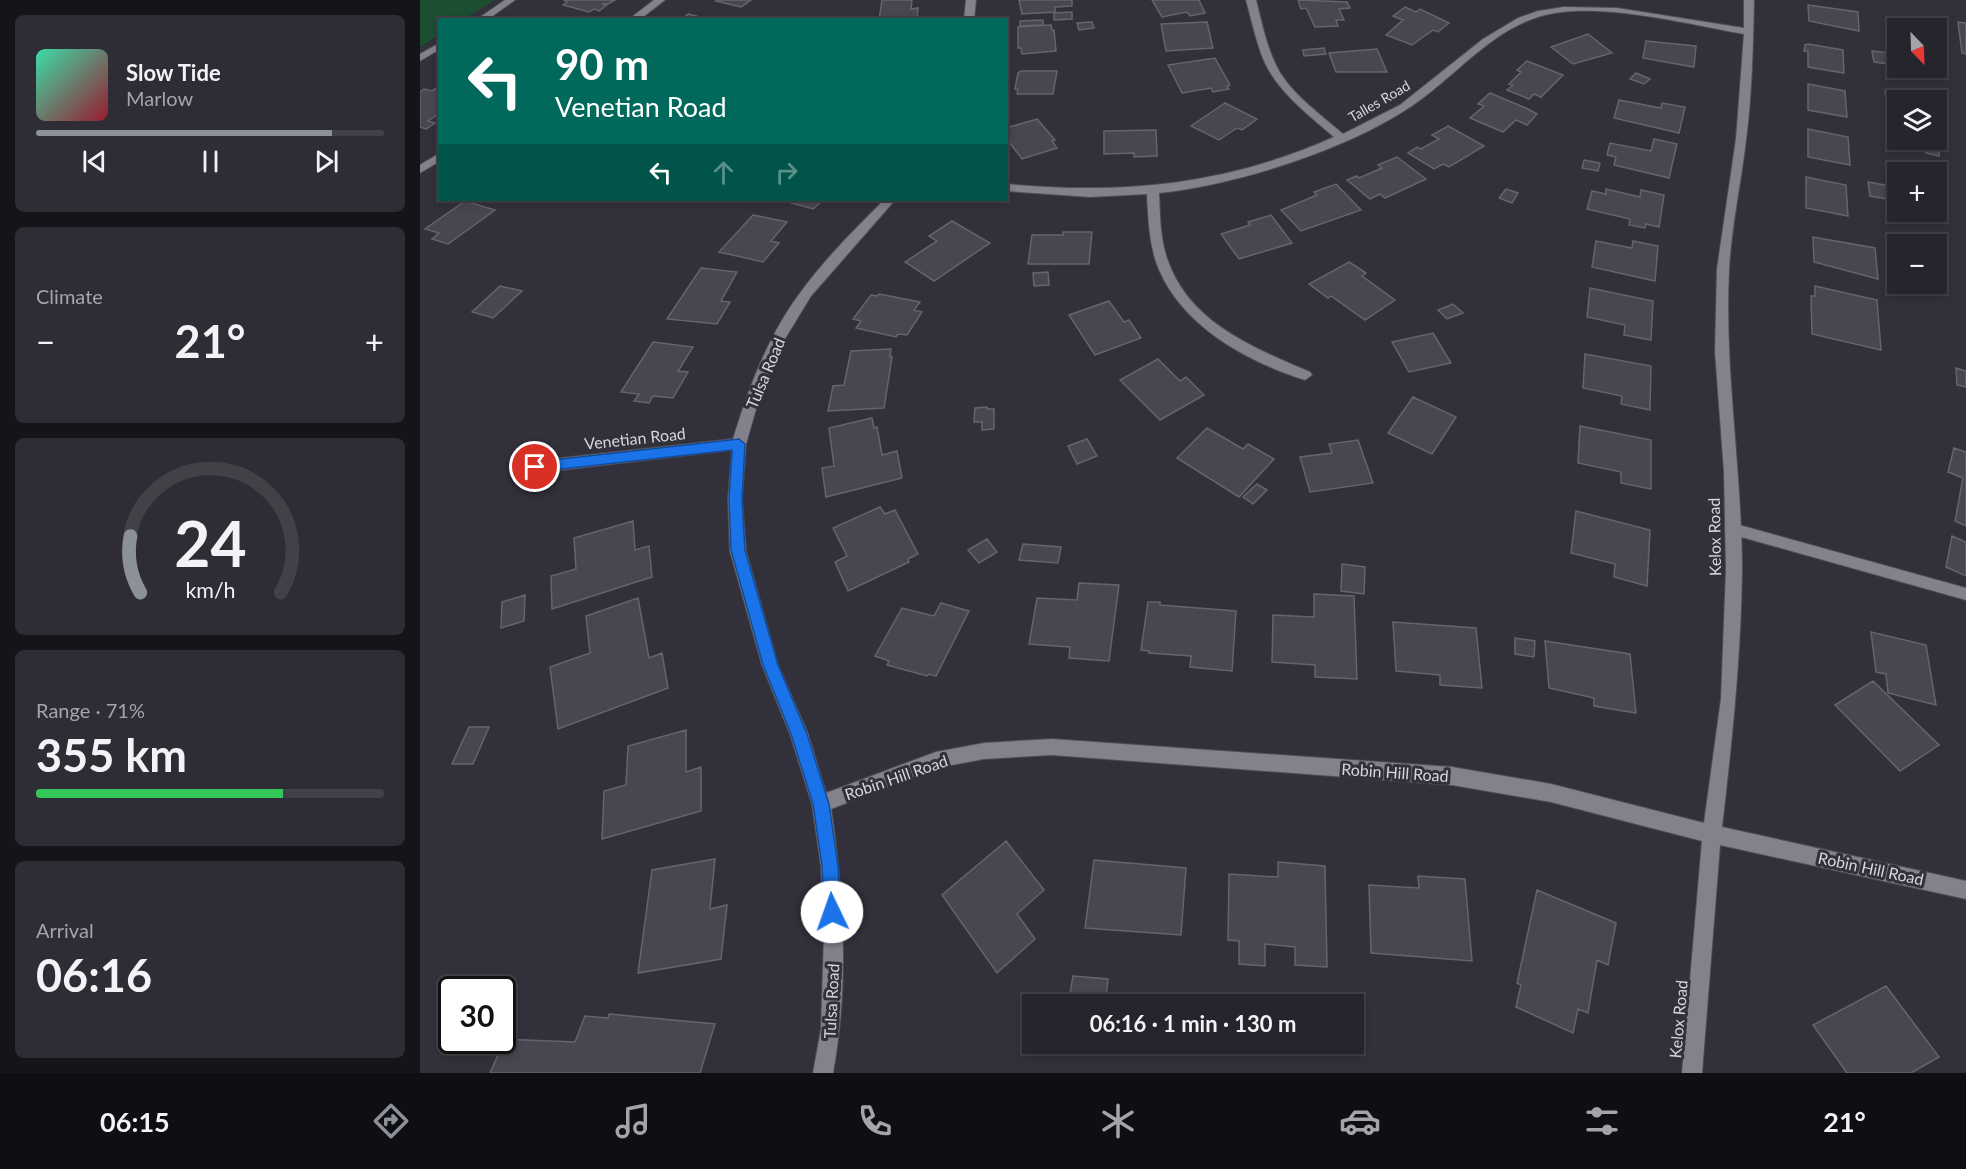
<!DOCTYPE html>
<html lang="en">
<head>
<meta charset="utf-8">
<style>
	body { margin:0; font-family:Lato,sans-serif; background:#2e2c34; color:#f1f3f6; height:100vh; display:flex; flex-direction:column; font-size:22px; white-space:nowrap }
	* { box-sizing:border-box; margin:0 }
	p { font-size:20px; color:#a4a4a9 }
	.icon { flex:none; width:33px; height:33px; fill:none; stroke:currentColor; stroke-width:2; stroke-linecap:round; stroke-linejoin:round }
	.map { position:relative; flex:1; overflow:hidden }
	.details { display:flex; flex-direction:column; gap:15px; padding:15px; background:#151418; width:420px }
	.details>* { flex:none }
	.banner { position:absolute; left:18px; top:18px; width:570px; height:183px; border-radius:0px; box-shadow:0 3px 9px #0003,0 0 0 2px #424148; background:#00695c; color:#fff; overflow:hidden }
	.needle { width:39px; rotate:157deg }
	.tools { position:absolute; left:1467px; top:18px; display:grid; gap:12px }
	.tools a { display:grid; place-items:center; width:60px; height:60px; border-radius:0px; background:#26242c; box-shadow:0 3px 9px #0003,0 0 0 2px #424148; font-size:30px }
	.speed { position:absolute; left:18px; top:976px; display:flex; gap:12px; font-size:30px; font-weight:700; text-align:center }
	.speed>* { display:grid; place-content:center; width:78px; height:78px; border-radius:50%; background:#26242c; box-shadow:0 3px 9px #0003,0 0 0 2px #424148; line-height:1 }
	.speed .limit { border:3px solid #111; border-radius:9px; background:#fff; color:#111 }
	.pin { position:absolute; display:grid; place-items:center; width:51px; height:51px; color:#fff; margin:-26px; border:3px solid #fff; border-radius:50%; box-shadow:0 2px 6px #0007 }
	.me { position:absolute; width:66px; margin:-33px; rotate:357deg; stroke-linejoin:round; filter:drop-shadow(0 0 4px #0008) }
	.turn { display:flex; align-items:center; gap:21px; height:126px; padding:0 18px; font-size:27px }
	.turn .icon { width:78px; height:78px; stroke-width:2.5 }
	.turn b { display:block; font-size:42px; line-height:51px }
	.lanes { display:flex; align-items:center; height:57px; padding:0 18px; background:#0003; justify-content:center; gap:30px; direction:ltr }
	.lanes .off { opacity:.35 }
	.big { font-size:45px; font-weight:700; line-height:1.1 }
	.details .card { flex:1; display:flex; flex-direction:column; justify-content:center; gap:9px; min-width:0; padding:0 21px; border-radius:9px; background:#2e2c34 }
	.details .dial { align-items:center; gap:0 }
	.dial svg { height:156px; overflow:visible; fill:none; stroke:#424148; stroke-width:7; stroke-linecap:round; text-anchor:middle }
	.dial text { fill:#f1f3f6; stroke:none }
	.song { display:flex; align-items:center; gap:18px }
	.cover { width:72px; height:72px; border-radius:9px; background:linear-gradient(135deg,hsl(160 70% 55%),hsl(350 70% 35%)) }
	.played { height:6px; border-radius:3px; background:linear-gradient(90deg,#8c9099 85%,#424148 85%) }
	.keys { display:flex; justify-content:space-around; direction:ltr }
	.heat { display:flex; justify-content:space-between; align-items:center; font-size:33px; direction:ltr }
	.charge { height:9px; border-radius:4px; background:linear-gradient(90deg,#34c759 71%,#424148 0) }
	.trip { position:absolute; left:602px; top:994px; width:342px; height:60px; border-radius:0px; background:#26242c; box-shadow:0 3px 9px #0003,0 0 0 2px #424148; font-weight:700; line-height:60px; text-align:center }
	.tabs { display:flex; height:96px; justify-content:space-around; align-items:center; background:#0f0e12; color:#a4a4a9 }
	.tabs .icon { width:42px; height:42px }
	.tabs .selected { color:#8c9099 }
	.tabs b { font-size:27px; color:#f1f3f6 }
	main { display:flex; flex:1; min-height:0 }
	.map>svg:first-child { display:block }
	.green { fill:#1c4e31 }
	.building { fill:#494651; stroke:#66636f; stroke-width:1.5 }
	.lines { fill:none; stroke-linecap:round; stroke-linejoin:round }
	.service-casing { stroke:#4f4d55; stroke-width:2 }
	.minor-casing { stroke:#4f4d55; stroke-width:2 }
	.tertiary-casing { stroke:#4f4d55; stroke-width:2 }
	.service { fill:#84818d; fill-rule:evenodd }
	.minor { fill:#84818d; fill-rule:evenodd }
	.tertiary { fill:#84818d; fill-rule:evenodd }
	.route { fill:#1a73e8; stroke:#114b97; stroke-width:1.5 }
	.labels { text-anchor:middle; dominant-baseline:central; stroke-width:6; stroke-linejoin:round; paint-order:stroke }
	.far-street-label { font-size:14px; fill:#d7d6dc; stroke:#32303a }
	.street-label { font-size:16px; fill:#d7d6dc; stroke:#32303a }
</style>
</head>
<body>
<main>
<section class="details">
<div class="card">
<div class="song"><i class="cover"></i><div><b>Slow Tide</b><p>Marlow</p></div></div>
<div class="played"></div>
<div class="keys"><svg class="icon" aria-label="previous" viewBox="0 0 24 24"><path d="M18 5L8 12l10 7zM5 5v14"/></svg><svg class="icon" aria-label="pause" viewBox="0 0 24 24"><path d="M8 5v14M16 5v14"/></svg><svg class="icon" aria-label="next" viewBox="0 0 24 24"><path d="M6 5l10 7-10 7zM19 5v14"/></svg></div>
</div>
<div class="card"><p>Climate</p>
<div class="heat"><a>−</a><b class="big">21°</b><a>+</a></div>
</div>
<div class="card dial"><svg viewBox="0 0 100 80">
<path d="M14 69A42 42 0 1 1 86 69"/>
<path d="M14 69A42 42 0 0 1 9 40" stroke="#8c9099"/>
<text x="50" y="56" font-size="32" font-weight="700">24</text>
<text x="50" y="72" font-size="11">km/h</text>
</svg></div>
<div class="card"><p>Range · 71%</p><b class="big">355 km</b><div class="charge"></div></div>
<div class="card"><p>Arrival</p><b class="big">06:16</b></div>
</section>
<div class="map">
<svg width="1546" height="1073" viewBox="0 0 1546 1073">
	<rect width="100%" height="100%" fill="#32303a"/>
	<!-- green -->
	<path class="green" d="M0 0H75L44 19 20 20 19 35 0 47Z"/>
	<!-- building -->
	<path class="building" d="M195 0 188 4H182L187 5 179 11 174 9 169 12 143 5 147 2 144 0Z
		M298 0H331L321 7 296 1Z
		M462 0H492L491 9 498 8 497 20H459Z
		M599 0H652V6L635 7V12L602 14Z
		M732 0H779L785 13 770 16 767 12 742 17Z
		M878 0 927 2 930 8 919 9 924 20H916L918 26 895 27 886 8 881 9Z
		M1388 5 1438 12 1439 31 1389 21Z
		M985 7 996 12 1000 9 1029 23 1018 32 1013 30 992 45 966 35 983 20 973 16Z
		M652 12V19L634 20V13Z
		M268 14 292 20H261Z
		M623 20V25L600 26V21Z
		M672 22 674 28 659 30 657 23Z
		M787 22 793 48 746 51 741 24Z
		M1538 22 1546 23V54L1542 53Z
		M631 25 632 30H634L636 51 602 54 601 48H598V27Z
		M1168 34 1192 53 1153 64 1131 47Z
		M1226 41 1276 46 1274 67 1223 58Z
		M1388 44 1423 50 1424 73 1388 67V51H1384L1385 45Z
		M904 48 906 54 884 56 883 50Z
		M957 49 967 72H916L909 53Z
		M1452 51 1478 54V65L1454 62Z
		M795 58 810 85 807 86 809 89 793 92 791 88 762 93 748 65Z
		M1107 61 1143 75 1121 97 1114 94 1109 99 1087 90 1093 85 1089 84 1101 72 1097 70Z
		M601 71H637L633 94H597L598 89H595L598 73Z
		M1216 73 1230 79 1224 84 1210 79Z
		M1388 84 1425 91 1427 117 1388 110Z
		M20 86V116L17 115 8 121 15 123 6 129 0 127V92L4 89 12 91Z
		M1465 91 1489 95 1490 100 1466 99Z
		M1070 93 1108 109 1117 114 1107 125 1096 120 1083 132 1050 118 1064 106 1058 104Z
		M1199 100 1241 108 1242 103 1265 107 1259 133 1194 118Z
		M805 103 837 119 822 130 817 128 799 140 771 126Z
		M617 119 635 140 632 141 637 148 602 159 586 138V128Z
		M1028 126 1064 146 1029 167 1023 164 1014 169 988 153 997 147 1001 149 1019 139 1012 135Z
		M1388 129 1428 137 1430 165 1388 157Z
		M736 130 737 156 714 157V153L684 154V131Z
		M1234 139 1257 144 1249 178 1194 165 1196 157 1187 155 1190 143 1231 151Z
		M1506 146 1519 148V156L1506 153Z
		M977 157 1006 179 965 198 960 194 950 199 927 180 937 176 939 178 962 168 958 165Z
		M1164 160 1180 163 1178 171 1162 168Z
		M1386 177 1426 185 1428 216 1386 208Z
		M1448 182 1476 187 1478 201 1450 196Z
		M916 184 941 210 881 231 861 210 897 195 894 192Z
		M1086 189 1098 193 1092 203 1079 198Z
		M1186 189 1220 197 1221 190 1244 195 1239 227 1226 224 1225 228 1209 225 1210 219 1167 209 1172 191 1186 194Z
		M361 200H403L393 209Z
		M45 201 75 210 28 244 12 239 19 233 5 229Z
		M333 215 367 222 351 241 359 243 343 262 299 252Z
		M851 215 872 243 819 259 801 234 830 225 828 222Z
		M532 221 570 243 514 281 485 262 517 241 509 236Z
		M643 232H672L669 264H608L612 235H643Z
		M1393 237 1455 248 1458 279 1394 262Z
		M1176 241 1212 248 1213 241 1238 246 1235 281 1172 267Z
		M929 262 946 273 942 276 975 300 945 320 911 296 908 298 889 284Z
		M281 268 317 272 301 301 310 302 297 324 247 319Z
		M628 272 629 285 614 286 613 273Z
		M80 286 102 291 73 318 52 312Z
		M1395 286 1457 300 1461 350 1392 334 1391 296H1395Z
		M1170 288 1233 301 1231 340 1204 335 1205 325 1167 317Z
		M459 294 500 302 494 310 502 312 487 335 478 334 476 337 436 328 441 321 433 319 451 295 457 296Z
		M689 301 704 322 709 320 721 338 675 355 649 315Z
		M1033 304 1043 313 1027 319 1018 310Z
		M1013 333 1031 363 989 372 972 342Z
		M233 342 273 347 258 371 268 372 253 398 233 396 229 403 214 401 219 394 201 392Z
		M471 349 470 357H472L464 408 408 411 413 386 424 385 431 351Z
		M1165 354 1231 366 1230 410 1201 404 1202 396 1163 388Z
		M738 359 760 381 766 377 784 395 740 420 700 380Z
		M1536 368 1546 371V387L1537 385Z
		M993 397 1036 417 1012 454 968 433Z
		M567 407V409H574V429L562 430V422H554L555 408Z
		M452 418 454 428 457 427 462 455 477 451 482 478 406 497 402 468 414 466 409 428Z
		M1160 426 1231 440V489L1201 483V472L1158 463Z
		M787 428 823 449 828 444 854 459 819 497 757 458Z
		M667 439 677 456 657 464 648 446Z
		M938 440 953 483 890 492 880 457 912 453 909 444Z
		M1534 448 1546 452V526L1535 521 1543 478 1528 472Z
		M837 484 847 490 833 504 823 497Z
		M460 507 465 514 475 510 498 554 488 559 489 562 428 591 415 562 427 556 413 528Z
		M1156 511 1230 530 1227 586 1194 577 1195 564 1151 553Z
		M213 521 215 550 229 546 232 577 132 609 131 576 156 569 154 538Z
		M1532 536 1546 542V576L1526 567Z
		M567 539 577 552 559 563 548 550Z
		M603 544 641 547 638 563 599 560Z
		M922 564 945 567 944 594 921 591Z
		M659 583 699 585 689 661 649 658 650 647 609 644 617 598 657 600Z
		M894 594 934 596 937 679 895 677V665L852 662 853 615 894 617Z
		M105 595 104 621 81 628 82 602Z
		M218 598 229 658 242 653 248 688 138 729 130 667 170 653 166 616Z
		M728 602H740V605L816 611 812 671 770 667 771 656 729 653V651L721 650Z
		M521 603 549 611 516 676 509 674 507 676 467 665 469 661 455 656 482 608 514 616Z
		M973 622 1056 628 1062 688 1020 685V675L976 671Z
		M1451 632 1506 645 1516 705 1468 693 1466 674 1456 672Z
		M1095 638 1115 641 1114 657 1095 654Z
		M1125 641 1210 654 1216 713 1174 706V698L1129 688Z
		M1453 681 1519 745 1480 771 1415 705Z
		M49 727H69L53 764H32Z
		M266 730V772L281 767V811L182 839 184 791 206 785 208 746Z
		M586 841 624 890 597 914 615 939 577 973 522 895Z
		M295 859 290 909 307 905 301 959 218 973 232 870Z
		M674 860 766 868 761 935 665 928Z
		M858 862 905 866 907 967 875 965V947L845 944V966L819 964V941L808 940 809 874 858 877Z
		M998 876 1045 879 1052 961 951 953 949 885 999 888Z
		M1117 890 1196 923 1188 965 1177 960 1168 1013 1158 1009 1153 1033 1096 1007 1101 985 1097 983Z
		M653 976 688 979 685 1005H648Z
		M1466 986 1519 1057 1491 1073H1427L1393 1025Z
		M189 1014 295 1024 280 1073H70L85 1039 155 1042 165 1016 188 1018Z"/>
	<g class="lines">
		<!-- service casing -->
		<g class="service-casing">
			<path id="service" d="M85 0H95L67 20H56Z
				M20 43V49L0 61V54Z
				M1312 523 1546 588V600L1307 533 1305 529 1307 525Z"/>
		</g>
		<!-- minor casing -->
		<g class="minor-casing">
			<path id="minor" d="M546 0H556L554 20H544Z
				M826 0H836C842 24 847 49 859 71 874 96 901 115 923 134L980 105 1063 39 1098 18 1118 11 1144 7 1197 8 1324 28V0H1334C1333 47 1332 94 1326 140 1321 184 1311 227 1309 271 1304 371 1322 470 1322 570 1321 656 1312 741 1302 827L1546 881V899L1300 845 1282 1073H1262L1282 841 1131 802 1032 785 632 755 564 759 516 768 411 809C424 897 429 985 413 1073H393L401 1029 404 935 401 866 392 804 370 734 342 665 310 551 308 499 312 450 115 473 110 471 108 467 110 463 115 461 313 439C329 387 349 333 383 289 407 257 436 228 464 200H475L391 296 366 337 342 388 326 444 322 499 326 551 358 665 388 734 406 793 516 752 564 743 632 739 1032 767 1131 784 1284 823 1301 699 1306 569 1304 472 1295 352 1297 269 1316 139 1324 34C1267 24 1176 0 1121 16 1067 32 1033 80 987 109 923 151 815 185 739 193 740 215 740 240 748 261 770 323 834 348 890 372L892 375 885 380C825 361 758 324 736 262 729 240 728 216 727 194L670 197 586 191V184C702 195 807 185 914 137 889 115 860 94 845 63 836 43 832 21 826 0Z"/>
		</g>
		<!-- tertiary casing -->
		<g class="tertiary-casing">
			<path id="tertiary" d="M234 0H245L219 20H208Z
				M20 153V161L0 173V165Z"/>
		</g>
		<!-- service -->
		<use href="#service" class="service"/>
		<!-- minor -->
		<use href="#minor" class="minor"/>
		<!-- tertiary -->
		<use href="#tertiary" class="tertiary"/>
	</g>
	<!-- route -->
	<path class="route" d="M319 439 325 444 322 499 325 550 358 665 387 734 409 804 418 866 421 912 419 918 412 921 406 918 404 912 402 866 393 804 371 734 343 665 311 550 309 499 312 450 115 472 109 467 115 462Z"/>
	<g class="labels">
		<!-- far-street labels -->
		<g class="far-street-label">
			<text transform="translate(959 101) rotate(-30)">Talles Road</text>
		</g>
		<!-- street labels -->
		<g class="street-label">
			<text transform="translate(345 373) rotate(-67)">Tulsa Road</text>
			<text transform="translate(215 438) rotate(-6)">Venetian Road</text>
			<text transform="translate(1294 537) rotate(-91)">Kelox Road</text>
			<text transform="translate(975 772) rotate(4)">Robin Hill Road</text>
			<text transform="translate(476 777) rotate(-19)">Robin Hill Road</text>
			<text transform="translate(1451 868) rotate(12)">Robin Hill Road</text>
			<text transform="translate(411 1001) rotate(-87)">Tulsa Road</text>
			<text transform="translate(1258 1019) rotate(-85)">Kelox Road</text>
		</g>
	</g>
</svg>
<div class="tools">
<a><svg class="needle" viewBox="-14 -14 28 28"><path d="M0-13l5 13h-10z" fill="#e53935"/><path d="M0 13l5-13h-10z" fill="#a4a4a9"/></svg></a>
<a><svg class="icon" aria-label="layers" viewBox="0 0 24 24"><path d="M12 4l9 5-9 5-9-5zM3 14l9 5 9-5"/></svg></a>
<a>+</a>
<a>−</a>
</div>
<div class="speed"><div class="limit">30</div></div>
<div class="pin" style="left:115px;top:467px;background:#d93025"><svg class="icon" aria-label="arrive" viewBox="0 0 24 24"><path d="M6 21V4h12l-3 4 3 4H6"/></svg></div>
<svg class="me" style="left:412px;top:912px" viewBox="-20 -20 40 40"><circle r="19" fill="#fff"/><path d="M0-13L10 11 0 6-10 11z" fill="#1a73e8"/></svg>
<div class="trip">06:16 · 1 min · 130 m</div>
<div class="banner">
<div class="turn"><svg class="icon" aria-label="left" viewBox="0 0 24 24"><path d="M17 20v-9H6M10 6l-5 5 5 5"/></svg><div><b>90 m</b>Venetian Road</div></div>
<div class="lanes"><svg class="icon" aria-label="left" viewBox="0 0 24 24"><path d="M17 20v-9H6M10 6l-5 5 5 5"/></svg><svg class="icon off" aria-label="ahead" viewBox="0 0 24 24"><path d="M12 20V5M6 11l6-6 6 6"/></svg><svg class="icon off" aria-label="right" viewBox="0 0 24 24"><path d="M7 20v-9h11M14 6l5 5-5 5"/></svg></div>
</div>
</div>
</main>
<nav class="tabs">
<b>06:15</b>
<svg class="icon selected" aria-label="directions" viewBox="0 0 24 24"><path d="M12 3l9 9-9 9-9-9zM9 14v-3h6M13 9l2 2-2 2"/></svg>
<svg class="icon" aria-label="music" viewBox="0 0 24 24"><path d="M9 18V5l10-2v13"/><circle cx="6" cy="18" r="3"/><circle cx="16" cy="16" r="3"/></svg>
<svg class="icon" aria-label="phone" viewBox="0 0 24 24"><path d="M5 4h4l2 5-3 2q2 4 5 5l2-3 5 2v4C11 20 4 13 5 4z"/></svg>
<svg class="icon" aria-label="climate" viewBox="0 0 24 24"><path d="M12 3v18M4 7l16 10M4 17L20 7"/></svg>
<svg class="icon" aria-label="car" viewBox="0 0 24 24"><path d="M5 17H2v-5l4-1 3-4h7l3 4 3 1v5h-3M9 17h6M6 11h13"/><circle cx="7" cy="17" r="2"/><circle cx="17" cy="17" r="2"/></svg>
<svg class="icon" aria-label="filters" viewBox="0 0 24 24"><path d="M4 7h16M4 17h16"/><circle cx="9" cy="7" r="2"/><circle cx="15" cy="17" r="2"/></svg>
<b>21°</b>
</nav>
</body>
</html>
